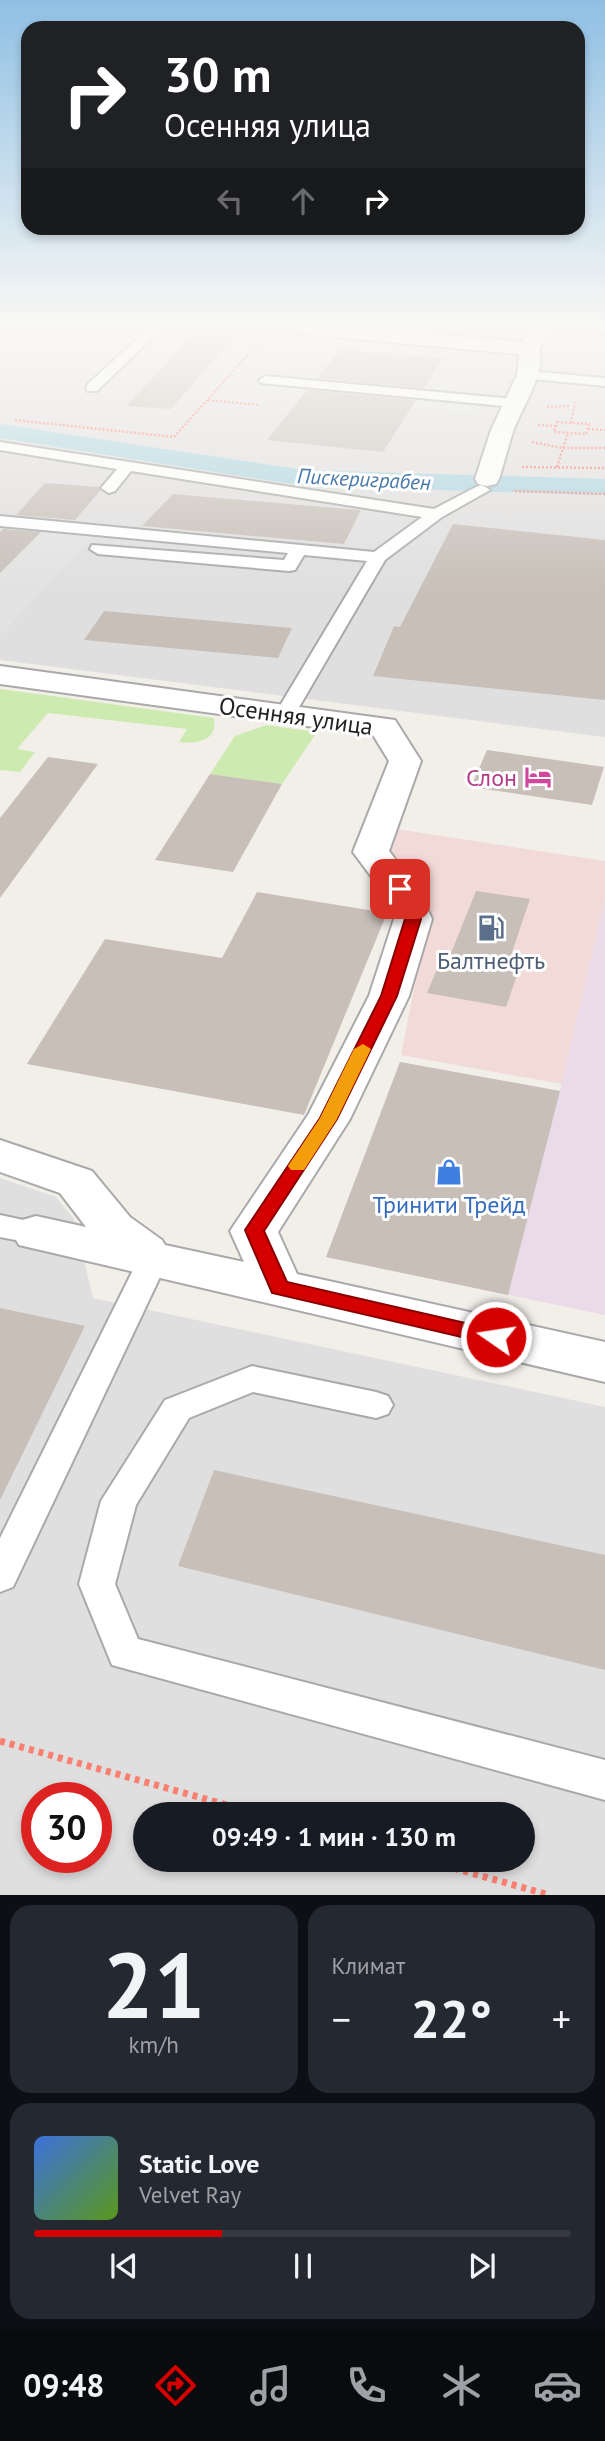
<!DOCTYPE html>
<html lang="ru">
<head>
<meta charset="utf-8">
<style>
	body { margin:0; font-family:"PT Sans",sans-serif; background:#242831; color:#f1f3f6; height:100vh; display:flex; flex-direction:column; font-size:26px; white-space:nowrap }
	* { box-sizing:border-box; margin:0 }
	p { font-size:23px; color:#9ea1a6 }
	.icon { flex:none; width:38px; height:38px; fill:none; stroke:currentColor; stroke-width:2; stroke-linecap:round; stroke-linejoin:round }
	.map { position:relative; height:1895px; overflow:hidden }
	.side { display:flex; flex-direction:column; gap:10px; padding:10px; background:#0d0f14; flex:1 }
	.side>* { flex:none }
	.banner { position:absolute; left:21px; top:21px; width:564px; height:214px; border-radius:21px; box-shadow:0 4px 10px #0003; background:#202124; color:#fff; overflow:hidden }
	.speed { position:absolute; left:21px; top:1782px; display:flex; gap:14px; font-size:35px; font-weight:700; text-align:center }
	.speed>* { display:grid; place-content:center; width:91px; height:91px; border-radius:50%; background:#171b24; box-shadow:0 4px 10px #0003; line-height:1 }
	.speed .limit { border:10px solid #d22; background:#fff; color:#111 }
	.pin { position:absolute; display:grid; place-items:center; width:60px; height:60px; color:#fff; margin:-30px; border-radius:14px; box-shadow:0 4px 10px #0006 }
	.me { position:absolute; width:77px; margin:-38px; rotate:283deg; stroke-linejoin:round; filter:drop-shadow(0 0 5px #0008) }
	.turn { display:flex; align-items:center; gap:24px; height:147px; padding:0 28px; font-size:32px }
	.turn .icon { width:91px; height:91px; stroke-width:2.5 }
	.turn b { display:block; font-size:49px; line-height:60px }
	.lanes { display:flex; align-items:center; height:66px; padding:0 28px; background:#0003; justify-content:center; gap:35px; direction:ltr }
	.lanes .off { opacity:.35 }
	.big { font-size:52px; font-weight:700; line-height:1.1 }
	.side .widget { flex:1; display:flex; flex-direction:column; justify-content:center; gap:10px; min-width:0; padding:0 24px; border-radius:21px; background:#242831 }
	.side .dial { align-items:center; gap:0 }
	.dial b { font-size:91px; line-height:1 }
	.song { display:flex; align-items:center; gap:21px }
	.cover { width:84px; height:84px; border-radius:10px; background:linear-gradient(135deg,hsl(220 70% 55%),hsl(90 70% 35%)) }
	.played { height:7px; border-radius:4px; background:linear-gradient(90deg,#d40000 35%,#363941 35%) }
	.keys { display:flex; justify-content:space-around; direction:ltr }
	.heat { display:flex; justify-content:space-between; align-items:center; font-size:38px; direction:ltr }
	.side .tiles { flex:1; display:grid; gap:10px; grid-template-columns:1fr 1fr }
	.widget:last-child { grid-column:span 2 }
	.trip { position:absolute; left:133px; top:1802px; width:402px; height:70px; border-radius:35px; background:#171b24; box-shadow:0 4px 10px #0003; font-weight:700; line-height:70px; text-align:center }
	.menu { display:flex; height:112px; justify-content:space-around; align-items:center; background:#090b0e; color:#9ea1a6 }
	.menu .icon { width:49px; height:49px }
	.menu .active { color:#d40000 }
	.menu b { font-size:32px; color:#f1f3f6 }
	.map>svg:first-child { display:block }
	.residential { fill:#e0dfdf; fill-rule:evenodd }
	.commercial { fill:#f2dad9 }
	.industrial { fill:#ebdbe8 }
	.grass { fill:#cdebb0 }
	.parking { fill:#e2e2e2 }
	.lines { fill:none; stroke-linecap:round; stroke-linejoin:round }
	.canal { fill:#aad3df; fill-rule:evenodd }
	.building { fill:#c7bfb8 }
	.service-casing { stroke:#a9a9a9; stroke-width:4 }
	.minor-casing { stroke:#a9a9a9; stroke-width:4 }
	.tertiary-casing { stroke:#a9a9a9; stroke-width:4 }
	.path-far1 { stroke:#fa8072; stroke-width:2.5; stroke-dasharray:2 2; stroke-linecap:butt }
	.path { stroke:#fa8072; stroke-width:7; stroke-dasharray:5 5; stroke-linecap:butt }
	.service { fill:#fff; fill-rule:evenodd }
	.minor { fill:#fff; fill-rule:evenodd }
	.tertiary { fill:#fff; fill-rule:evenodd }
	.route { fill:#d40000; stroke:#8a0000; stroke-width:2 }
	.slow { fill:#f59e0b }
	.labels { text-anchor:middle; dominant-baseline:central; stroke-width:6; stroke-linejoin:round; paint-order:stroke }
	.far-water-label { font-size:21px; font-style:italic; fill:#4a7aab; stroke:#fff }
	.street-label { font-size:24px; fill:#222; stroke:#fff }
	.hotel-label { font-size:24px; fill:#b23c85; stroke:#fff; text-anchor:end }
	.service-label { font-size:24px; fill:#4e5e75; stroke:#fff }
	.shop-label { font-size:24px; fill:#366cbe; stroke:#fff }
</style>
</head>
<body>
<div class="map">
<svg width="605" height="1895" viewBox="0 0 605 1895">
	<rect width="100%" height="100%" fill="#f2efe9"/>
	<!-- residential -->
	<path class="residential" d="M0 328H605V737L0 660V635L91 537 0 526Z
		M0 1178 56 1197 74 1219 93 1298 605 1407V1895H0ZM37 1797H96V1857H37ZM145 1815H523V1860H145Z"/>
	<!-- commercial -->
	<path class="commercial" d="M396 829 605 861V899L562 1084 401 1055 427 924 391 850Z"/>
	<!-- industrial -->
	<path class="industrial" d="M605 899V1315L326 1257 400 1062 560 1091Z"/>
	<!-- grass -->
	<path class="grass" d="M0 689 214 718C218 741 198 744 179 742L187 729 48 713 17 749 35 752 20 772 0 770Z
		M266 725 317 732 282 784 210 774 235 736Z"/>
	<!-- parking -->
	<path class="parking" d="M273 372 490 393 476 414 255 392Z
		M0 526 91 537 0 635Z"/>
	<g class="lines">
		<!-- canal -->
		<path class="canal" d="M0 424 304 470 605 479V495L304 486 0 438Z"/>
	</g>
	<!-- building -->
	<path class="building" d="M199 328 239 331 171 409 126 406Z
		M340 350 443 358 424 388 317 378Z
		M307 390 416 400 383 452 267 440Z
		M45 483 99 487 100 491 75 520 16 515Z
		M173 494 359 510H361L344 544 142 526Z
		M453 524 605 540V700L373 676 394 626 400 627Z
		M3 529 41 532 0 573V532Z
		M104 611 292 628 278 658 84 640Z
		M487 750 604 767 592 805 471 787Z
		M48 757 98 764 0 898V818Z
		M210 774 282 784 233 872 155 860Z
		M476 891 530 899 507 967 519 969 506 1007 427 993 442 957 449 958Z
		M257 892 387 913 304 1115 27 1064 105 939 222 958Z
		M400 1062 560 1091 508 1295 326 1257Z
		M0 1308 85 1326 0 1500Z
		M214 1470 605 1555V1670L178 1566Z"/>
	<g class="lines">
		<!-- service casing -->
		<g class="service-casing">
			<path id="service" d="M149 328H162L97 391H87V385Z
				M586 328H605V333L588 331Z
				M528 371 605 378V386L523 378 521 375Z
				M266 376 514 399 521 403 514 407 261 383 259 380Z
				M0 442 434 509 476 487 482 485 490 490 442 517 385 560 295 714 292 718H278L275 714 367 561 304 555 295 570 289 571 98 554 90 549 92 545 284 560 288 553 0 526V516L374 552 422 517 131 471 115 491 109 493 101 488 117 469 0 450Z
				M0 1215 47 1225 51 1233 47 1241 36 1244 0 1237Z
				M154 1247 165 1250 169 1258 13 1587 0 1592V1538L139 1258 143 1250Z
				M252 1366 376 1392 388 1396 393 1405 388 1414 376 1418 253 1392 189 1418 136 1505 115 1584 138 1639 605 1760V1800L112 1665 79 1584 101 1501 165 1400Z"/>
		</g>
		<!-- minor casing -->
		<g class="minor-casing">
			<path id="minor" d="M530 343 537 345C551 366 520 410 513 432 508 447 504 463 499 479L496 484 487 486 478 484 475 479 491 430 517 375 520 349 523 345Z
				M0 666 395 720 421 761 389 851 418 889 432 919 409 996 350 1119 278 1232 297 1274 605 1342V1382L19 1245 12 1233 19 1221 36 1216 86 1227 60 1193 0 1172V1140L92 1171 130 1217 162 1240 165 1245 244 1262 230 1231 308 1115 369 996 394 919 382 891 353 852 389 761 373 735 0 684Z"/>
		</g>
		<!-- tertiary casing -->
		<g class="tertiary-casing">
			<path id="tertiary" d="M293 328H366L523 342 531 328H551L537 353 530 355 303 334 296 332Z"/>
		</g>
		<!-- path-far1 -->
		<path class="path-far1" d="M208 400 259 405
			M547 407 569 406
			M15 420 174 437 272 328
			M557 422 589 424 586 434 554 432Z
			M571 423 575 402
			M538 425 556 426
			M588 429 605 430
			M532 442 562 448H605
			M522 467 605 468
			M557 467 568 433
			M515 491 605 494"/>
		<!-- path -->
		<path class="path" d="M0 1741 262 1815
			M425 1860 549 1895"/>
		<!-- service -->
		<use href="#service" class="service"/>
		<!-- minor -->
		<use href="#minor" class="minor"/>
		<!-- tertiary -->
		<use href="#tertiary" class="tertiary"/>
	</g>
	<!-- sky -->
	<linearGradient id="sky" x2="0" y2="1"><stop stop-color="#8fc0e4"/><stop offset="0.55" stop-color="#f9f8f5"/><stop offset="1" stop-color="#f9f8f5" stop-opacity="0"/></linearGradient>
	<rect width="605" height="593" fill="url(#sky)"/>
	<!-- route -->
	<path class="route" d="M400 885 407 889 421 919 397 996 337 1119 264 1231 287 1282 504 1332 507 1337 504 1343 496 1345 272 1293 245 1230 320 1118 381 996 405 919 392 889Z"/>
	<!-- slow -->
	<path class="slow" d="M363 1044 371 1049 337 1119 304 1170H291L288 1166 320 1118 354 1049Z"/>
	<!-- icons -->
	<defs>
		<g id="hotel-bare" transform="scale(2.1)"><path d="M-6-4.5h1.5V1H6V5H4.5V3h-9V5H-6ZM-4 0a1.8 1.8 0 1 1 3.6 0ZM.5 0V-2.5h3Q6-2.5 6 0Z" fill="#d1479c" stroke="#fff" stroke-width="2.5" paint-order="stroke"/></g>
		<g id="fuel-bare" transform="scale(2.1)"><path d="M-5.5-6h7V0h2V4h1.3V-2.5L3-4.5l.8-.8L6-3V5H2.5V1h-1V6h-7ZM-4.2-4.7v3.2H.2V-4.7Z" fill="#5c6f8a" stroke="#fff" stroke-width="2.5" paint-order="stroke"/></g>
		<g id="shop-bare" transform="scale(2.1)"><path d="M-5-2.5h2.3a2.7 3.5 0 0 1 5.4 0H5L5.5 6h-11ZM-1.5-2.5h3a1.5 2.3 0 0 0-3 0Z" fill="#3f7fe0" stroke="#fff" stroke-width="2.5" paint-order="stroke"/></g>
	</defs>
	<g fill-rule="evenodd">
		<use href="#hotel-bare" x="538" y="777"/>
		<use href="#fuel-bare" x="491" y="928"/>
		<use href="#shop-bare" x="449" y="1172"/>
	</g>
	<g class="labels">
		<!-- far-water labels -->
		<g class="far-water-label">
			<text transform="translate(364 479) rotate(3)">Пискериграбен</text>
		</g>
		<!-- street labels -->
		<g class="street-label">
			<text transform="translate(296 716) rotate(8)">Осенняя улица</text>
		</g>
		<!-- hotel labels -->
		<g class="hotel-label">
			<text x="517" y="777">Слон</text>
		</g>
		<!-- service labels -->
		<g class="service-label">
			<text x="491" y="960">Балтнефть</text>
		</g>
		<!-- shop labels -->
		<g class="shop-label">
			<text x="449" y="1204">Тринити Трейд</text>
		</g>
	</g>
</svg>
<div class="speed"><div class="limit">30</div></div>
<div class="pin" style="left:400px;top:889px;background:#d93025"><svg class="icon" aria-label="arrive" viewBox="0 0 24 24"><path d="M6 21V4h12l-3 4 3 4H6"/></svg></div>
<svg class="me" style="left:496px;top:1337px" viewBox="-20 -20 40 40"><circle r="17" fill="#d40000" stroke="#fff" stroke-width="3"/><path d="M0-11L8 9 0 5-8 9z" fill="#fff"/></svg>
<div class="trip">09:49 · 1 мин · 130 m</div>
<div class="banner">
<div class="turn"><svg class="icon" aria-label="right" viewBox="0 0 24 24"><path d="M7 20v-9h11M14 6l5 5-5 5"/></svg><div><b>30 m</b>Осенняя улица</div></div>
<div class="lanes"><svg class="icon off" aria-label="left" viewBox="0 0 24 24"><path d="M17 20v-9H6M10 6l-5 5 5 5"/></svg><svg class="icon off" aria-label="ahead" viewBox="0 0 24 24"><path d="M12 20V5M6 11l6-6 6 6"/></svg><svg class="icon" aria-label="right" viewBox="0 0 24 24"><path d="M7 20v-9h11M14 6l5 5-5 5"/></svg></div>
</div>
</div>
<section class="side">
<div class="tiles">
<div class="widget dial"><b>21</b><p>km/h</p></div>
<div class="widget"><p>Климат</p>
<div class="heat"><a>−</a><b class="big">22°</b><a>+</a></div>
</div>
<div class="widget">
<div class="song"><i class="cover"></i><div><b>Static Love</b><p>Velvet Ray</p></div></div>
<div class="played"></div>
<div class="keys"><svg class="icon" aria-label="previous" viewBox="0 0 24 24"><path d="M18 5L8 12l10 7zM5 5v14"/></svg><svg class="icon" aria-label="pause" viewBox="0 0 24 24"><path d="M8 5v14M16 5v14"/></svg><svg class="icon" aria-label="next" viewBox="0 0 24 24"><path d="M6 5l10 7-10 7zM19 5v14"/></svg></div>
</div>
</div>
</section>
<nav class="menu">
<b>09:48</b>
<svg class="icon active" aria-label="directions" viewBox="0 0 24 24"><path d="M12 3l9 9-9 9-9-9zM9 14v-3h6M13 9l2 2-2 2"/></svg>
<svg class="icon" aria-label="music" viewBox="0 0 24 24"><path d="M9 18V5l10-2v13"/><circle cx="6" cy="18" r="3"/><circle cx="16" cy="16" r="3"/></svg>
<svg class="icon" aria-label="phone" viewBox="0 0 24 24"><path d="M5 4h4l2 5-3 2q2 4 5 5l2-3 5 2v4C11 20 4 13 5 4z"/></svg>
<svg class="icon" aria-label="climate" viewBox="0 0 24 24"><path d="M12 3v18M4 7l16 10M4 17L20 7"/></svg>
<svg class="icon" aria-label="car" viewBox="0 0 24 24"><path d="M5 17H2v-5l4-1 3-4h7l3 4 3 1v5h-3M9 17h6M6 11h13"/><circle cx="7" cy="17" r="2"/><circle cx="17" cy="17" r="2"/></svg>
</nav>
</body>
</html>
